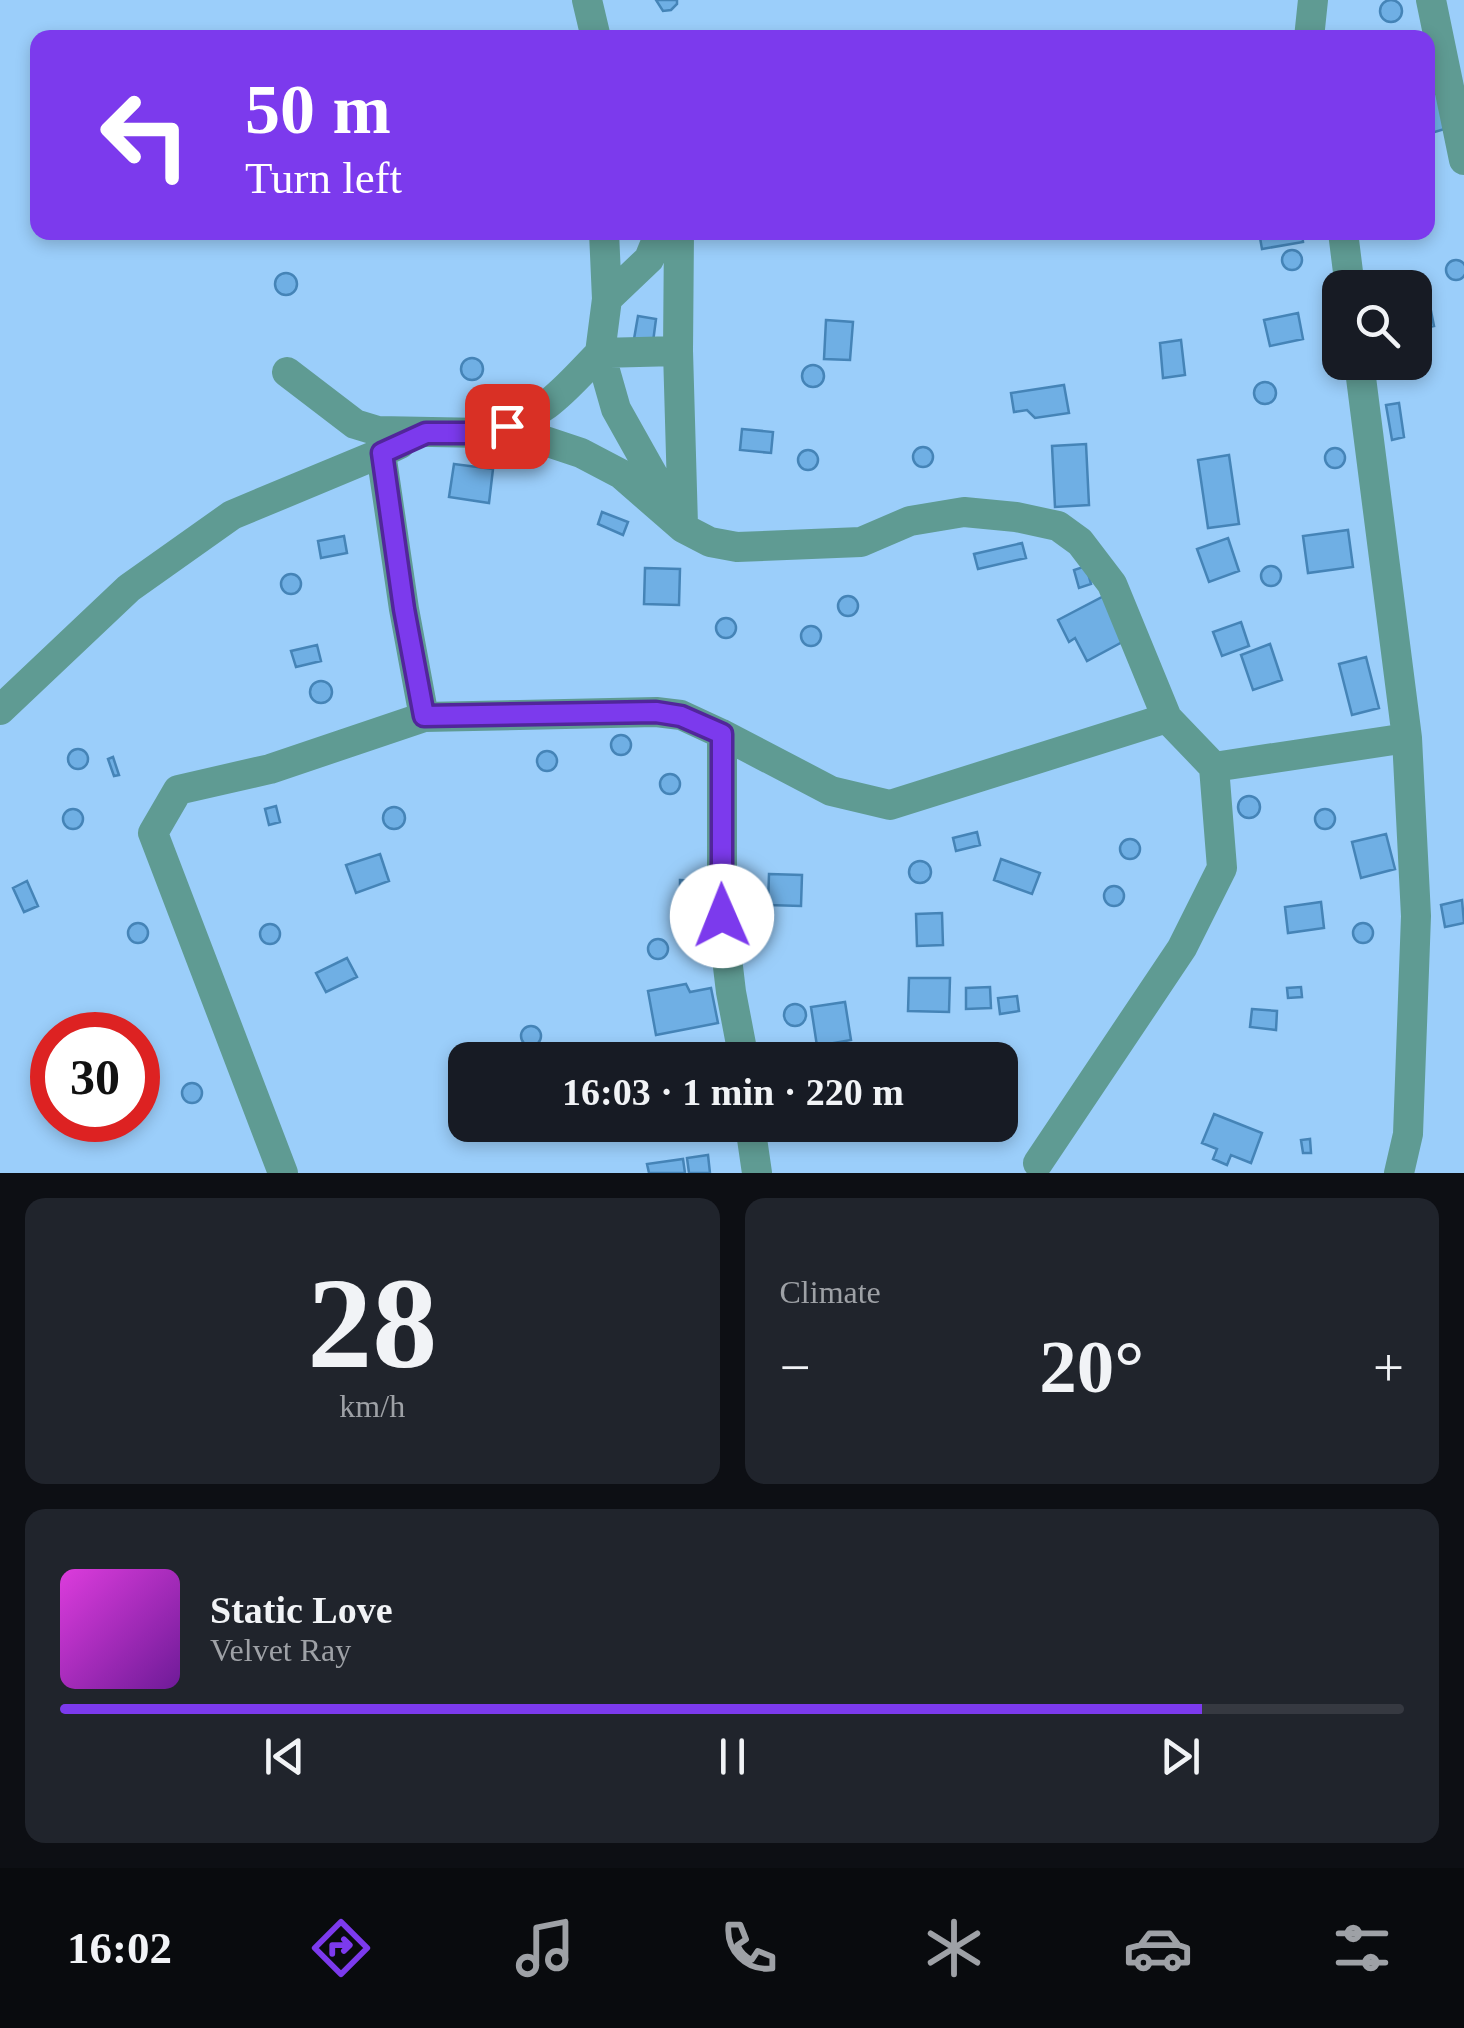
<!DOCTYPE html>
<html lang="en">
<head>
<meta charset="utf-8">
<style>
	body { margin:0; font-family:Georgia,serif; background:#20242c; color:#f1f3f6; height:100vh; display:flex; flex-direction:column; font-size:38px; white-space:nowrap }
	* { box-sizing:border-box; margin:0 }
	p { font-size:32px; color:#9ea1a6 }
	.icon { flex:none; width:55px; height:55px; fill:none; stroke:currentColor; stroke-width:2; stroke-linecap:round; stroke-linejoin:round }
	.map { position:relative; height:1173px; overflow:hidden }
	.side { display:flex; flex-direction:column; gap:25px; padding:25px; background:#0d0f14; flex:1 }
	.side>* { flex:none }
	.top-card { position:absolute; left:30px; top:30px; width:1405px; height:210px; border-radius:20px; box-shadow:0 5px 15px #0003; background:#7c3aed; color:#fff; overflow:hidden }
	.fabs { position:absolute; left:1322px; top:270px; display:grid; gap:20px }
	.fabs a { display:grid; place-items:center; width:110px; height:110px; border-radius:20px; background:#171b24; box-shadow:0 5px 15px #0003; font-size:50px }
	.speed { position:absolute; left:30px; top:1012px; display:flex; gap:20px; font-size:50px; font-weight:700; text-align:center }
	.speed>* { display:grid; place-content:center; width:130px; height:130px; border-radius:50%; background:#171b24; box-shadow:0 5px 15px #0003; line-height:1 }
	.speed .limit { border:15px solid #d22; background:#fff; color:#111 }
	.pin { position:absolute; display:grid; place-items:center; width:85px; height:85px; color:#fff; margin:-42px; border-radius:20px; box-shadow:0 5px 15px #0006 }
	.me { position:absolute; width:110px; margin:-55px; rotate:359deg; stroke-linejoin:round; filter:drop-shadow(0 0 8px #0008) }
	.turn { display:flex; align-items:center; gap:35px; height:210px; padding:0 50px; font-size:45px }
	.turn .icon { width:130px; height:130px; stroke-width:2.5 }
	.turn b { display:block; font-size:70px; line-height:85px }
	.big { font-size:75px; font-weight:700; line-height:1.1 }
	.side .card { flex:1; display:flex; flex-direction:column; justify-content:center; gap:15px; min-width:0; padding:0 35px; border-radius:20px; background:#20242c }
	.side .dial { align-items:center; gap:0 }
	.dial b { font-size:130px; line-height:1 }
	.song { display:flex; align-items:center; gap:30px }
	.cover { width:120px; height:120px; border-radius:15px; background:linear-gradient(135deg,hsl(300 70% 55%),hsl(280 70% 35%)) }
	.played { height:10px; border-radius:5px; background:linear-gradient(90deg,#7c3aed 85%,#363941 85%) }
	.keys { display:flex; justify-content:space-around; direction:ltr }
	.heat { display:flex; justify-content:space-between; align-items:center; font-size:55px; direction:ltr }
	.side .tiles { flex:1; display:grid; gap:25px; grid-template-columns:1fr 1fr }
	.card:last-child { grid-column:span 2 }
	.trip { position:absolute; left:448px; top:1042px; width:570px; height:100px; border-radius:20px; background:#171b24; box-shadow:0 5px 15px #0003; font-weight:700; line-height:100px; text-align:center }
	.menu { display:flex; height:160px; justify-content:space-around; align-items:center; background:#090b0e; color:#9ea1a6 }
	.menu .icon { width:70px; height:70px }
	.menu .active { color:#7c3aed }
	.menu b { font-size:45px; color:#f1f3f6 }
	.map>svg:first-child { display:block }
	.building { fill:#6fafe4; stroke:#4584b7; stroke-width:2.5 }
	.lines { fill:none; stroke-linecap:round; stroke-linejoin:round }
	.minor { stroke:#5f9b93; stroke-width:30 }
	.route-casing { stroke:#51269a; stroke-width:25 }
	.route { stroke:#7c3aed; stroke-width:18 }
</style>
</head>
<body>
<div class="map">
<svg width="1464" height="1173" viewBox="0 0 1464 1173">
	<rect width="100%" height="100%" fill="#9bcefa"/>
	<!-- building -->
	<path class="building" d="M656 0H677V4L671 10 663 11Z
		M1380 11a11 11 0 1 1 22 0a11 11 0 1 1-22 0Z
		M1438 93 1448 128 1428 134V96Z
		M1259 232H1302L1303 242 1262 249Z
		M1282 260a10 10 0 1 1 20 0a10 10 0 1 1-20 0Z
		M1446 270a10 10 0 1 1 20 0a10 10 0 1 1-20 0Z
		M275 284a11 11 0 1 1 22 0a11 11 0 1 1-22 0Z
		M1431 311 1434 326 1415 330V315Z
		M1298 313 1303 339 1270 346 1264 320Z
		M638 316 656 319 653 342 634 339Z
		M826 320 853 322 850 360 824 359Z
		M1181 340 1185 375 1163 378 1160 343Z
		M461 369a11 11 0 1 1 22 0a11 11 0 1 1-22 0Z
		M802 376a11 11 0 1 1 22 0a11 11 0 1 1-22 0Z
		M1254 393a11 11 0 1 1 22 0a11 11 0 1 1-22 0Z
		M1064 385 1069 413 1035 418 1027 410 1014 412 1011 393Z
		M1399 403 1404 437 1392 440 1386 405Z
		M742 429 773 432 771 453 740 450Z
		M1086 444 1089 505 1055 507 1052 446Z
		M913 457a10 10 0 1 1 20 0a10 10 0 1 1-20 0Z
		M1325 458a10 10 0 1 1 20 0a10 10 0 1 1-20 0Z
		M798 460a10 10 0 1 1 20 0a10 10 0 1 1-20 0Z
		M1229 455 1239 524 1208 528 1198 460Z
		M454 464 493 469 489 503 449 497Z
		M602 512 628 522 623 535 598 524Z
		M1348 530 1353 567 1308 573 1303 536Z
		M344 536 347 553 321 558 318 541Z
		M1228 538 1239 571 1209 582 1197 549Z
		M1022 543 1026 558 978 569 974 554Z
		M1261 576a10 10 0 1 1 20 0a10 10 0 1 1-20 0Z
		M1086 566 1091 584 1079 588 1074 570Z
		M645 568 680 569 679 605 644 604Z
		M281 584a10 10 0 1 1 20 0a10 10 0 1 1-20 0Z
		M838 606a10 10 0 1 1 20 0a10 10 0 1 1-20 0Z
		M1104 596 1126 640 1087 661 1075 638 1069 642 1058 620Z
		M716 628a10 10 0 1 1 20 0a10 10 0 1 1-20 0Z
		M1241 622 1249 646 1222 656 1213 632Z
		M801 636a10 10 0 1 1 20 0a10 10 0 1 1-20 0Z
		M1270 644 1282 680 1253 690 1241 655Z
		M317 645 321 661 296 667 291 651Z
		M1366 657 1379 708 1352 715 1339 664Z
		M310 692a11 11 0 1 1 22 0a11 11 0 1 1-22 0Z
		M611 745a10 10 0 1 1 20 0a10 10 0 1 1-20 0Z
		M68 759a10 10 0 1 1 20 0a10 10 0 1 1-20 0Z
		M537 761a10 10 0 1 1 20 0a10 10 0 1 1-20 0Z
		M113 757 119 775 114 776 108 759Z
		M660 784a10 10 0 1 1 20 0a10 10 0 1 1-20 0Z
		M1238 807a11 11 0 1 1 22 0a11 11 0 1 1-22 0Z
		M276 806 280 822 269 825 265 809Z
		M383 818a11 11 0 1 1 22 0a11 11 0 1 1-22 0Z
		M1315 819a10 10 0 1 1 20 0a10 10 0 1 1-20 0Z
		M63 819a10 10 0 1 1 20 0a10 10 0 1 1-20 0Z
		M977 832 980 845 956 851 953 838Z
		M1386 834 1395 869 1361 878 1352 842Z
		M1120 849a10 10 0 1 1 20 0a10 10 0 1 1-20 0Z
		M380 854 389 881 356 893 346 865Z
		M1001 859 1040 873 1032 894 994 880Z
		M909 872a11 11 0 1 1 22 0a11 11 0 1 1-22 0Z
		M769 874 802 875 801 906 768 905Z
		M680 880 697 881 696 907H680Z
		M27 881 38 906 24 912 13 888Z
		M1104 896a10 10 0 1 1 20 0a10 10 0 1 1-20 0Z
		M1462 900 1464 923 1445 927 1441 905Z
		M1321 902 1324 928 1288 933 1285 907Z
		M942 913 943 945 917 946 916 914Z
		M128 933a10 10 0 1 1 20 0a10 10 0 1 1-20 0Z
		M1353 933a10 10 0 1 1 20 0a10 10 0 1 1-20 0Z
		M260 934a10 10 0 1 1 20 0a10 10 0 1 1-20 0Z
		M648 949a10 10 0 1 1 20 0a10 10 0 1 1-20 0Z
		M347 958 357 977 326 992 316 973Z
		M909 978H950L949 1012 908 1011Z
		M686 984 690 992 711 988 718 1023 656 1035 648 991Z
		M990 987 991 1008 966 1009V988Z
		M1301 987 1302 997 1288 998 1287 988Z
		M1017 996 1019 1011 1000 1014 998 998Z
		M845 1002 851 1040 817 1046 811 1007Z
		M784 1015a11 11 0 1 1 22 0a11 11 0 1 1-22 0Z
		M1252 1009 1277 1011 1276 1030 1250 1027Z
		M521 1036a10 10 0 1 1 20 0a10 10 0 1 1-20 0Z
		M182 1093a10 10 0 1 1 20 0a10 10 0 1 1-20 0Z
		M1214 1114 1262 1133 1251 1163 1231 1155 1227 1165 1213 1159 1217 1149 1202 1143Z
		M1310 1139 1311 1153H1303L1301 1140Z
		M708 1155 710 1173H689L687 1158Z
		M683 1159 685 1173H649L647 1164Z"/>
	<g class="lines">
		<!-- minor -->
		<path class="minor" d="M587 0 596 38
			M1431 0 1464 160
			M1309 38 1313 0
			M604 232 607 299 600 353 616 409 671 507
			M679 232 678 351 683 525
			M1343 232 1350 288
			M607 299 649 259 660 232
			M1359 362 1407 738 1416 916 1408 1134 1399 1173
			M287 372 355 424 378 431 485 433 539 439 581 453 621 474 683 528 710 542 737 547 861 542 910 521 964 512 1016 517 1058 526 1080 542 1112 584 1167 718 1214 767
			M494 430C549 412 561 393 600 353L678 351
			M400 444 381 453 404 609 424 717
			M0 710 129 588 232 515 381 453
			M722 734V916L731 992 744 1060
			M750 1125 757 1173
			M1038 1163 1182 948 1222 868 1214 767 1407 738
			M283 1173 153 833 178 790 270 769 424 717 656 712 681 715 722 734 831 791 890 805 1167 718"/>
	</g>
	<g class="lines">
		<!-- route casing -->
		<g class="route-casing">
			<path id="route" d="M507 426 485 433H426L382 453 404 609 424 716 656 712 681 716 722 734V916"/>
		</g>
		<!-- route -->
		<use href="#route" class="route"/>
	</g>
</svg>
<div class="fabs">
<a><svg class="icon" aria-label="search" viewBox="0 0 24 24"><circle cx="10" cy="10" r="6"/><path d="M15 15l6 6"/></svg></a>
</div>
<div class="speed"><div class="limit">30</div></div>
<div class="pin" style="left:507px;top:426px;background:#d93025"><svg class="icon" aria-label="arrive" viewBox="0 0 24 24"><path d="M6 21V4h12l-3 4 3 4H6"/></svg></div>
<svg class="me" style="left:722px;top:916px" viewBox="-20 -20 40 40"><circle r="19" fill="#fff"/><path d="M0-13L10 11 0 6-10 11z" fill="#7c3aed"/></svg>
<div class="trip">16:03 · 1 min · 220 m</div>
<div class="top-card">
<div class="turn"><svg class="icon" aria-label="left" viewBox="0 0 24 24"><path d="M17 20v-9H6M10 6l-5 5 5 5"/></svg><div><b>50 m</b>Turn left</div></div>
</div>
</div>
<section class="side">
<div class="tiles">
<div class="card dial"><b>28</b><p>km/h</p></div>
<div class="card"><p>Climate</p>
<div class="heat"><a>−</a><b class="big">20°</b><a>+</a></div>
</div>
<div class="card">
<div class="song"><i class="cover"></i><div><b>Static Love</b><p>Velvet Ray</p></div></div>
<div class="played"></div>
<div class="keys"><svg class="icon" aria-label="previous" viewBox="0 0 24 24"><path d="M18 5L8 12l10 7zM5 5v14"/></svg><svg class="icon" aria-label="pause" viewBox="0 0 24 24"><path d="M8 5v14M16 5v14"/></svg><svg class="icon" aria-label="next" viewBox="0 0 24 24"><path d="M6 5l10 7-10 7zM19 5v14"/></svg></div>
</div>
</div>
</section>
<nav class="menu">
<b>16:02</b>
<svg class="icon active" aria-label="directions" viewBox="0 0 24 24"><path d="M12 3l9 9-9 9-9-9zM9 14v-3h6M13 9l2 2-2 2"/></svg>
<svg class="icon" aria-label="music" viewBox="0 0 24 24"><path d="M9 18V5l10-2v13"/><circle cx="6" cy="18" r="3"/><circle cx="16" cy="16" r="3"/></svg>
<svg class="icon" aria-label="phone" viewBox="0 0 24 24"><path d="M5 4h4l2 5-3 2q2 4 5 5l2-3 5 2v4C11 20 4 13 5 4z"/></svg>
<svg class="icon" aria-label="climate" viewBox="0 0 24 24"><path d="M12 3v18M4 7l16 10M4 17L20 7"/></svg>
<svg class="icon" aria-label="car" viewBox="0 0 24 24"><path d="M5 17H2v-5l4-1 3-4h7l3 4 3 1v5h-3M9 17h6M6 11h13"/><circle cx="7" cy="17" r="2"/><circle cx="17" cy="17" r="2"/></svg>
<svg class="icon" aria-label="filters" viewBox="0 0 24 24"><path d="M4 7h16M4 17h16"/><circle cx="9" cy="7" r="2"/><circle cx="15" cy="17" r="2"/></svg>
</nav>
</body>
</html>
